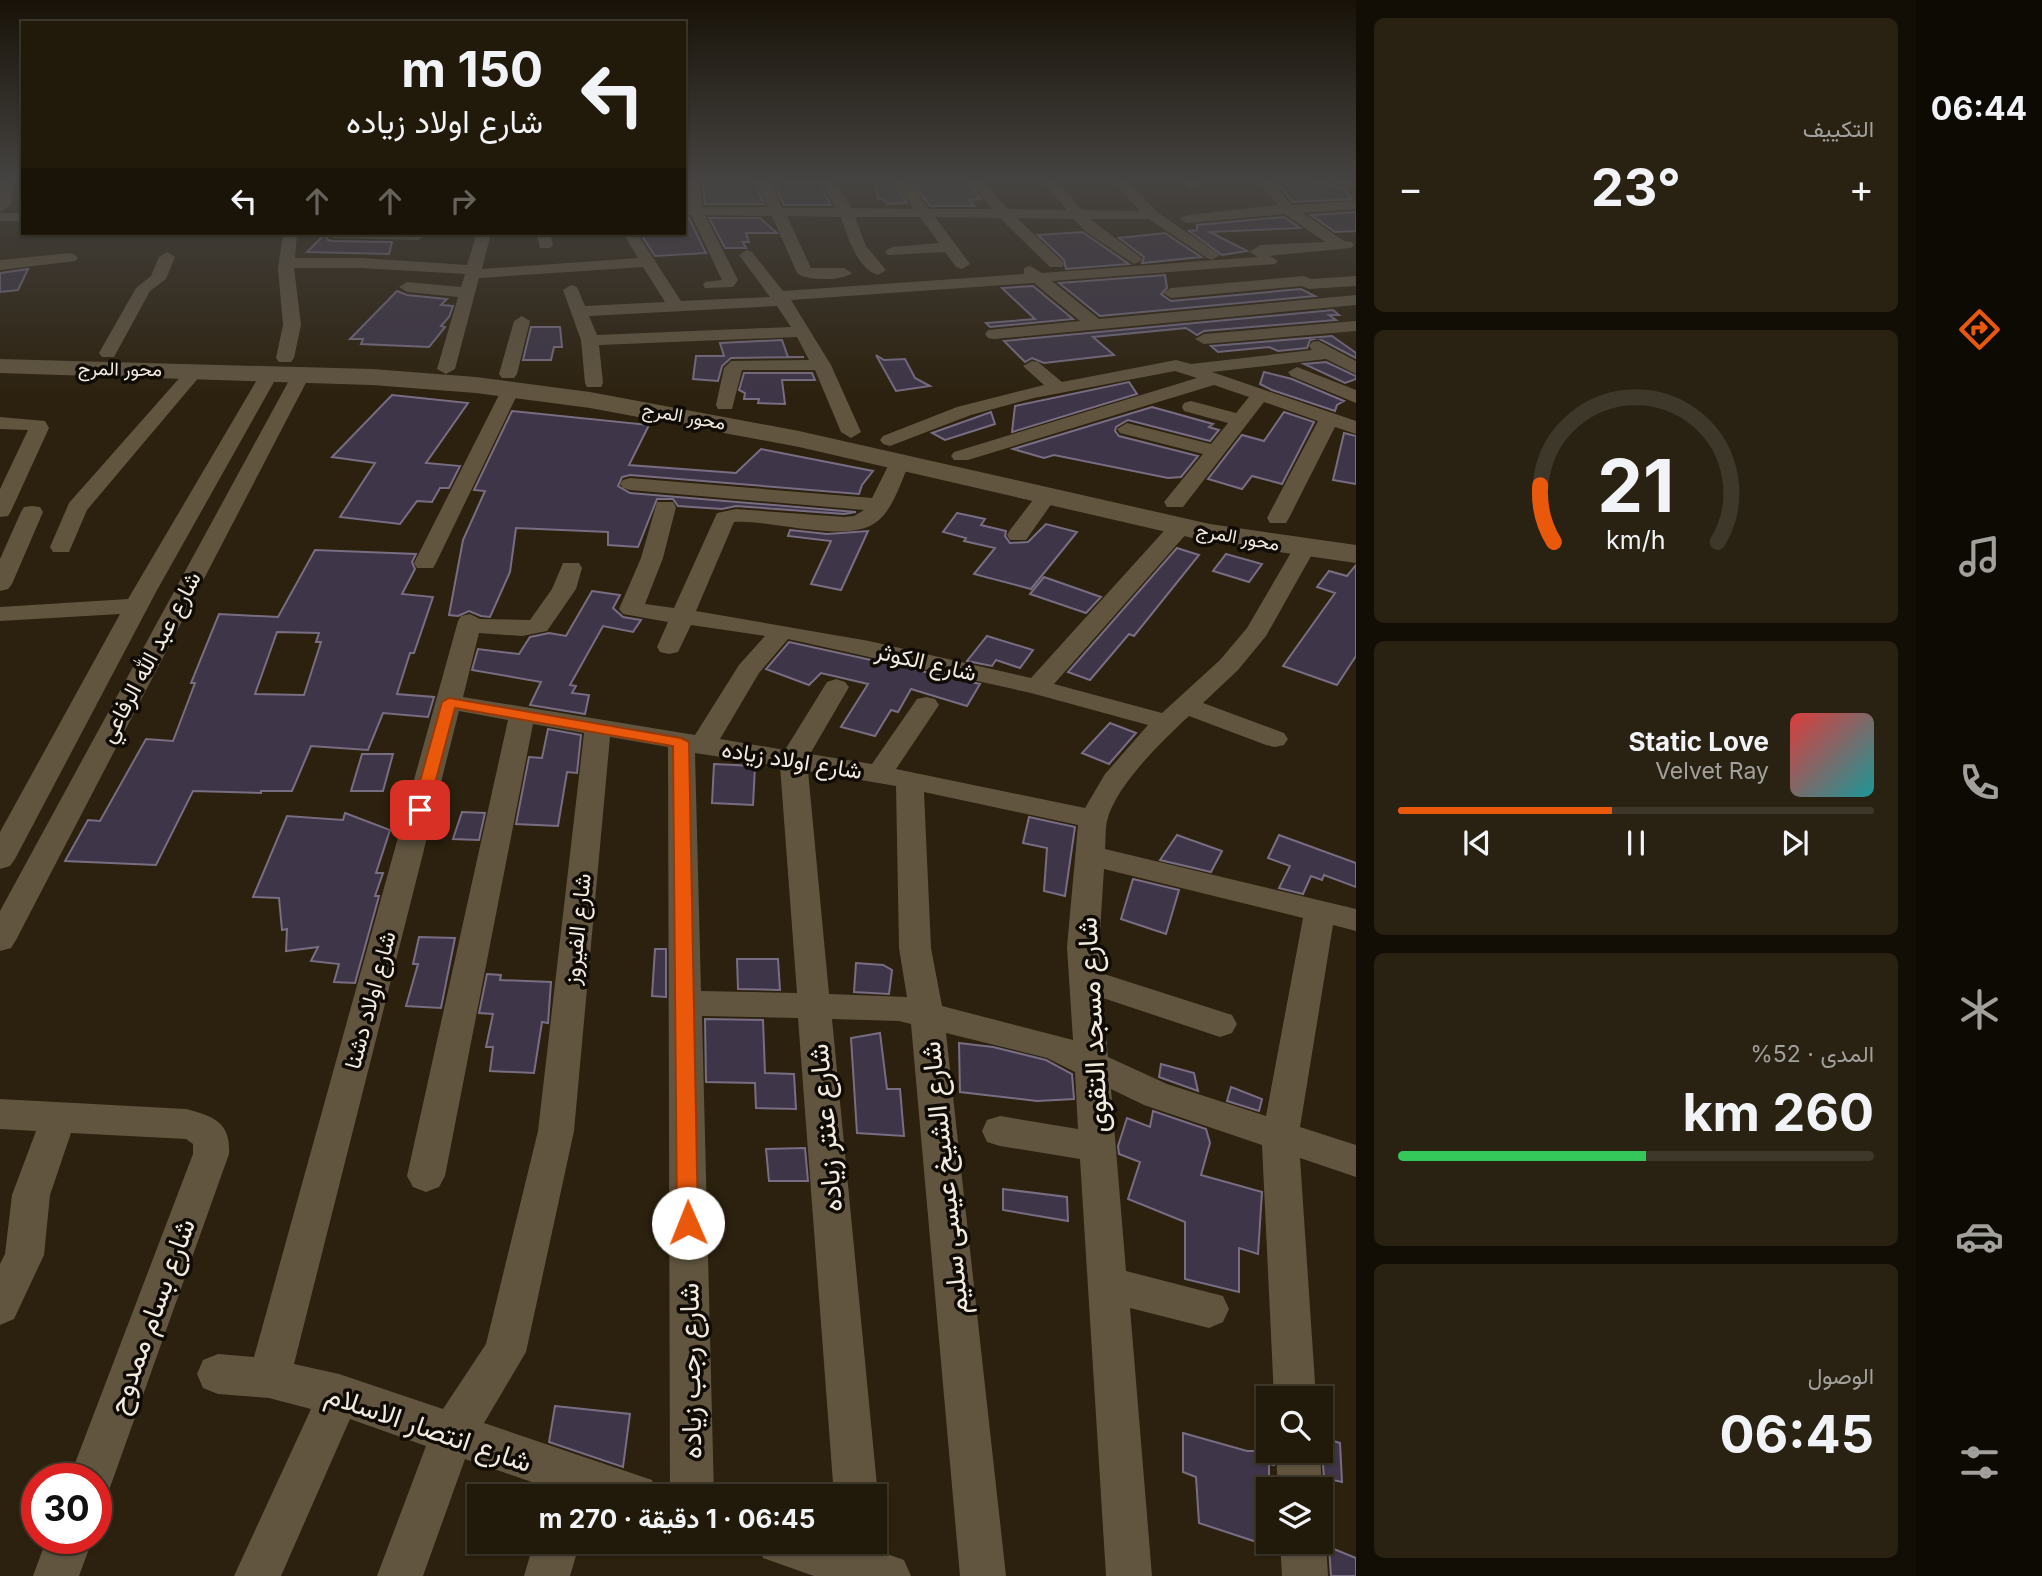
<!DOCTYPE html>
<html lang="ar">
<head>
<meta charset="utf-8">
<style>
	body { margin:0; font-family:Inter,Vazirmatn,sans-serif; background:#292213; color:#f1f3f6; direction:rtl; height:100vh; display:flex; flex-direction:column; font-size:26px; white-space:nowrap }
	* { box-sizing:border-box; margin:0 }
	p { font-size:23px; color:#a2a09c }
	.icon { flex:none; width:38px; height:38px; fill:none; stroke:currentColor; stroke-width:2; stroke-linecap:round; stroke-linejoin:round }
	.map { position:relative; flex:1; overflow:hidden; direction:ltr }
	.details { display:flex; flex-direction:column; gap:18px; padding:18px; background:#120e06; width:560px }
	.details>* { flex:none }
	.top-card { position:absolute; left:21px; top:21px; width:665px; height:214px; border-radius:0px; box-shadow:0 2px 5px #0004,0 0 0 2px #3e382b; direction:rtl; background:#21190a; color:#f1f3f6; overflow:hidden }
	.buttons { position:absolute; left:1256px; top:1386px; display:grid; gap:14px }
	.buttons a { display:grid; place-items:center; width:77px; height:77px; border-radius:0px; background:#21190a; box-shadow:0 2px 5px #0004,0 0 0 2px #3e382b; font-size:35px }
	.speed { position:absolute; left:21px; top:1463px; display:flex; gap:14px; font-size:35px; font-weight:700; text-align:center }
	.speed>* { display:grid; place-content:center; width:91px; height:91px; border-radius:50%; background:#21190a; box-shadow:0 2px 5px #0004,0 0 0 2px #3e382b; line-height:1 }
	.speed .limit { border:10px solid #d22; background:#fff; color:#111 }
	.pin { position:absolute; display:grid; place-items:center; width:60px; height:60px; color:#fff; margin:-30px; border-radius:14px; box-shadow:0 4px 10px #0006 }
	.me { position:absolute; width:77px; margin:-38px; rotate:359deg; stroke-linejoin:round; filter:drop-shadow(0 0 5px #0008) }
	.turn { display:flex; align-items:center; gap:24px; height:147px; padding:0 28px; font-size:32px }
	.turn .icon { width:91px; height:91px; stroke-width:2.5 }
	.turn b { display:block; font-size:49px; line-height:60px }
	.lanes { display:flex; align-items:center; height:66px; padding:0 28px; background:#0003; justify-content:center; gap:35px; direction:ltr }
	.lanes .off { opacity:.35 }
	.big { font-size:52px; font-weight:700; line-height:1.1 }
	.details .card { flex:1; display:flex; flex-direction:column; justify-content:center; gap:10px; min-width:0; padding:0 24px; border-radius:10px; background:#292213 }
	.details .dial { align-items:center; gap:0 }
	.dial svg { height:182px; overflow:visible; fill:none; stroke:#3e382b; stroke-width:7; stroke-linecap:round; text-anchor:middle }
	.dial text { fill:#f1f3f6; stroke:none }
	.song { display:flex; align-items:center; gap:21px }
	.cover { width:84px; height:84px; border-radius:10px; background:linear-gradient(135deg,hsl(0 70% 55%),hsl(180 70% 35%)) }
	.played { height:7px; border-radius:4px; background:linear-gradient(90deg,#ea580c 45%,#3e382b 45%) }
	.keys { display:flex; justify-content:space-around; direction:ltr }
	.heat { display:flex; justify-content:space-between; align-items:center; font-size:38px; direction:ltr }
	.charge { height:10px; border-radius:5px; background:linear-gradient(90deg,#34c759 52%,#3e382b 0) }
	.trip { position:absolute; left:467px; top:1484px; width:420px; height:70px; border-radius:0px; background:#21190a; box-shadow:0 2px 5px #0004,0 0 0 2px #3e382b; font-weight:700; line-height:70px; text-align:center; direction:rtl }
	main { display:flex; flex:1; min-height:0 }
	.tabs { display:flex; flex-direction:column; width:126px; justify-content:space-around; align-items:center; background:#0d0a04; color:#a2a09c }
	.tabs .icon { width:49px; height:49px }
	.tabs .on { color:#ea580c }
	.tabs b { font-size:32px; color:#f1f3f6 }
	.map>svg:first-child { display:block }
	.building { fill:#3e3548; stroke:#786d83; stroke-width:2; fill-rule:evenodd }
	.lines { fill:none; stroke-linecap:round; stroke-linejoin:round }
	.street { fill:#615540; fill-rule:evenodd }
	.secondary { fill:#615540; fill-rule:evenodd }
	.route { fill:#ea580c; stroke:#983908; stroke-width:2 }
	.labels { text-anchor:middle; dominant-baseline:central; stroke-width:7; stroke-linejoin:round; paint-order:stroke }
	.far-street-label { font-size:19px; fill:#f1eade; stroke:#100c05 }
	.street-label { font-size:23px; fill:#f1eade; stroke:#100c05 }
	.near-street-label { font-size:28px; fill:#f1eade; stroke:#100c05 }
</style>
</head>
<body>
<main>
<nav class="tabs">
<b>06:44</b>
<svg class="icon on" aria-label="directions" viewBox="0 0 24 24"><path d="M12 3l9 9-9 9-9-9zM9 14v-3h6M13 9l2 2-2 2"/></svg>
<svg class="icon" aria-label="music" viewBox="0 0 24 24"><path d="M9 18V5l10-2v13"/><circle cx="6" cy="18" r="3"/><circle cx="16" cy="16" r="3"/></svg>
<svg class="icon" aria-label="phone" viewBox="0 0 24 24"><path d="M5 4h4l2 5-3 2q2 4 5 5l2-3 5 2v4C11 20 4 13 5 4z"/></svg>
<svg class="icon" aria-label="climate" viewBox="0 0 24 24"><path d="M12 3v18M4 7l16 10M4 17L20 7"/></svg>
<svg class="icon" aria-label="car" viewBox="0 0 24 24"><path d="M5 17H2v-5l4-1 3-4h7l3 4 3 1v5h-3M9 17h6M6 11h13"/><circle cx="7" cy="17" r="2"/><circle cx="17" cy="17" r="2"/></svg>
<svg class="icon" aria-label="filters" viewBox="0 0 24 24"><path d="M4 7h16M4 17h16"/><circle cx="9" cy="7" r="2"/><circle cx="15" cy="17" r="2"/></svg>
</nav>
<section class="details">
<div class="card"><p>التكييف</p>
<div class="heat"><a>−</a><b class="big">23°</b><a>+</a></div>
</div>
<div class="card dial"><svg viewBox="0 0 100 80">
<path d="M14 69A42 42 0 1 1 86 69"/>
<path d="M14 69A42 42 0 0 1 8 44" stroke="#ea580c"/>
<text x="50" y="56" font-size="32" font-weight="700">21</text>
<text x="50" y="72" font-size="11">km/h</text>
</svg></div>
<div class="card">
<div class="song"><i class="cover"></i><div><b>Static Love</b><p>Velvet Ray</p></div></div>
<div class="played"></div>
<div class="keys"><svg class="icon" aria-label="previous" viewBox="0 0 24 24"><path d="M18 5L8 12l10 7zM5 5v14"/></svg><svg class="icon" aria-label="pause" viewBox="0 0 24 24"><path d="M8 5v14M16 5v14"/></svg><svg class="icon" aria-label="next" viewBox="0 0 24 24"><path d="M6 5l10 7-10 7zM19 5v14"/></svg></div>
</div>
<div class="card"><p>المدى · 52%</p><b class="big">260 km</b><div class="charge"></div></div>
<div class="card"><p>الوصول</p><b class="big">06:45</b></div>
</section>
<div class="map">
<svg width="1356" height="1576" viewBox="0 0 1356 1576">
	<rect width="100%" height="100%" fill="#2c210e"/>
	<!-- building -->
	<path class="building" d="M702 178H753L764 204H705Z
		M772 178H785L787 183H819L831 205H784Z
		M875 178H889L907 203 887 204 883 199H878Z
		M909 178H964L981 199 969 200 975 206H930Z
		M1273 178H1295L1344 188 1352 199 1293 202Z
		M1356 212V231L1335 232 1311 215Z
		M1284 217 1300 228 1210 232 1247 251 1222 255 1189 231 1197 230V225Z
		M684 218H689L706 253 655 256 640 233H684Z
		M709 218H760L777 233H746L749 242H743L746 248H725Z
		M1082 232 1084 233 1129 264 1066 269 1064 260 1038 235Z
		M1165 233 1201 257 1142 263 1144 257 1119 238Z
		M325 234 328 240 333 241 392 242 389 254 307 252Z
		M28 269 18 290 0 292V273Z
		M1165 275 1167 288 1161 294 1171 301 1301 289 1315 296 1100 316 1059 283Z
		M1033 286 1073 319 990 327 986 323 1035 319 1002 288Z
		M397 291 407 295 447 299 441 305 453 306 449 317 441 326 445 327 429 347 361 344 363 339H350Z
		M1333 310 1339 315H1329L1336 320 1204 331 1197 335 1186 328 1093 337 1114 355 1044 363 1032 358 1025 362 1004 341Z
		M531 327H560L562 347H554L551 360H523Z
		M1332 336 1356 353V358L1318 338 1310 340 1307 348 1278 351 1269 347 1218 352 1211 346Z
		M782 340 788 357H804L731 358 722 366 718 381 693 379 696 356H724L720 343Z
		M876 355 884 360 905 359 915 378 930 386 896 391Z
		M1326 362 1356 376V379L1345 383 1304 364Z
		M1264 372 1292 379 1344 401 1337 405 1335 411 1272 390 1260 384Z
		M744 373H812L815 380H782L785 404 758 403 759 399H744L745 393 739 390Z
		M1129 382 1137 394 1012 432 1015 406Z
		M392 395 468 403 426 463 460 466 449 488H440L432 502 417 501 400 524 340 517 375 463 332 457Z
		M1152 407 1213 424 1209 427 1219 430 1210 441 1128 420 1116 427 1115 431 1119 436 1198 456 1181 477 1168 478 1054 455 1044 458 1013 449Z
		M512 411 649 425 629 465 736 473 761 449 873 471 862 485 859 494 630 475 622 477 618 486 630 493 856 512 844 514 736 506 722 509 678 506 673 499H657L638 547 608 545V532L516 528 510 572 490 617 481 616 469 611 458 616 449 615 463 540 485 491 474 490Z
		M991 412 995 424 945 440 932 433Z
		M1284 412 1314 422 1282 484 1252 476 1242 489 1208 479 1242 435 1264 441Z
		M1344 433 1356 436V484L1333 480Z
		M957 513 985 519 981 525 1006 531 1005 536 1010 543 1028 542 1046 524 1077 532 1031 589 974 574 995 548 964 541 966 538 943 532Z
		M790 530 827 534 868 531 841 590 811 584 831 541 788 536Z
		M1177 548 1199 555 1134 636 1129 634 1090 680 1068 672Z
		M315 550 416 554 412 562 415 569 402 594 433 597 414 653H410L397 694 434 697 428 717 383 713 368 750 311 746 292 791H261V793L193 791 156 865 65 861 88 820 100 821 146 739 173 741 195 683H191L219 614 278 617ZM277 632 319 633 316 642H321L304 695 255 694Z
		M1226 554 1262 564 1249 582 1213 571Z
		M1356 565V656L1337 685 1283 666 1335 593 1317 587 1329 571 1347 576Z
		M1044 577 1101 597 1086 613 1030 594Z
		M592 591 620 595 613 608 623 617 641 620 633 632 603 626 570 685 576 686 572 693 589 695 585 714 530 705 541 682 472 670 478 649 519 654 530 637 549 633 566 636Z
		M987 636 1033 650 1020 668 996 660 992 666 967 661Z
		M789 642 953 678 980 684 967 706 911 689 898 712 891 710 875 736 841 727 868 684 821 673 809 685 766 669Z
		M1110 723 1136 733 1109 764 1082 753Z
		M548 729 581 735 577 773 567 772 558 826 516 824 529 757 542 758Z
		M362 754H393L383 791H351Z
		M714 764 755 766 753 805 712 803Z
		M462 812 485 813 479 840 453 839Z
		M345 813 390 830 376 873H383L375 896H379L355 983 334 982 339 964 311 961 318 947 286 951 287 929 282 930 279 898 253 897 287 816 343 820Z
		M1029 817 1075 827 1065 896 1044 891 1047 848 1023 843Z
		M1177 835 1222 851 1211 872 1160 860Z
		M1279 835 1356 863V887L1324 875 1322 880 1311 876 1303 894 1279 888 1290 866 1268 858Z
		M1133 879 1179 890 1166 934 1121 919Z
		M419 937 455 938 441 1008 406 1006 418 964H413Z
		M655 949H666V997L652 996Z
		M737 959H778L780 990 738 989Z
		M856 963 883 965 892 970 889 994 854 992Z
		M487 974 501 975 500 980 551 982 548 1023 542 1022 534 1073 490 1071 493 1047H486L493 1014 479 1013Z
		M705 1019 763 1020 765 1073 794 1074 796 1109 756 1108 755 1083 706 1082Z
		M880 1033 887 1089H900L904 1136 857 1133 851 1038Z
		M959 1043 993 1047 1046 1060 1072 1074 1074 1099 1037 1101 960 1092Z
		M1161 1064 1194 1073 1198 1091 1159 1077Z
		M1231 1087 1262 1099 1259 1111 1227 1101Z
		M1153 1111 1206 1129 1210 1143 1201 1175 1262 1192 1258 1254 1239 1248V1292L1185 1279V1222L1128 1199 1140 1162 1119 1154 1118 1146 1127 1118 1150 1127Z
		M805 1148 808 1181H769L766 1149Z
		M1003 1189 1067 1197 1068 1221 1003 1210Z
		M555 1406 630 1414 623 1467 549 1442Z
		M1183 1433 1247 1451H1274V1465L1269 1464V1546L1199 1523 1196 1477 1183 1472Z
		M1321 1437 1340 1443 1342 1482 1324 1478Z
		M1329 1547 1356 1558V1576H1331Z"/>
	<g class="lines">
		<!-- street -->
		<path class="street" d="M685 178H699L703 207H768L755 178H769L782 208H836L819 178H833L851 208 914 209 892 178H906L929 209H992L967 178H981L1008 209 1067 210 1040 178H1054L1082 210 1140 211 1110 178H1125L1157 212 1220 255 1212 260 1207 258 1149 219H1090L1139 256 1142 259 1139 262 1134 264 1085 231 1074 219 1017 218 1062 261 1064 264 1062 267H1050L1000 218 935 217 970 264 962 269 956 267 945 252 888 255 885 252 888 249 893 247 939 243 920 217H855L866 246 886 270 878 275C857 269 847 235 841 217L787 216 811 268H844L852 273C843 281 806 281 797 273L772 216 705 215 738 280 733 287 705 288 703 285 705 282 722 280 691 215H684V207H688Z
			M1181 178H1195L1201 185 1194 189 1189 188Z
			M1255 178H1269L1292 205 1356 201V209L1303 213 1344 241 1351 242 1354 245 1351 248 1258 257 1250 252 1260 245 1325 242 1285 214 1187 223 1180 219 1187 215 1278 205Z
			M0 213H23V221H0Z
			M283 233H297L295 258H361L467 265 477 233H491L482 269 638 258 623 233H637L681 301 770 297 739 255 747 250 752 252 783 291 1024 274V268L1030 266 1042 273 1270 256 1278 261 1275 264 1052 281 1099 319 1356 295V305L994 339 988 338 985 334 988 330 1080 321 1034 283 791 300 831 365 861 432 851 438 841 432 815 370H742L732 409H718L716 405 724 368 731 361 809 360 797 337 599 345 603 383 601 387H587L585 383 581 340 563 290 571 285 577 287 585 306 665 302 643 267 479 278 455 369 446 374 437 369 458 297 407 292 399 287 407 282 461 287 465 274 361 268H294L301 325 294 358 291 362H279L276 358 283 325 278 269ZM777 306 791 327 597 335 589 316Z
			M327 233H423L425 236 418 240 334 238 329 237Z
			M536 233H550L553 245 550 248H540Z
			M167 252 175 257 166 279 150 291 114 357H102L99 353 136 288 151 276 159 257Z
			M70 253 75 255 78 258 75 261 0 270V260Z
			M1304 276 1311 279 1356 276V286L1309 289 1302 286 1171 298 1163 293 1171 288Z
			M522 316 530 321 517 374 514 378H502L499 374 514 321Z
			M1356 321V331L1204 344 1195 339 1204 334Z
			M1318 341 1356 361V374L1326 359 1212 372 1356 421V434L1335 427 1289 518 1286 523H1270L1267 518 1318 421 1264 402 1183 507H1167L1164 502 1203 454 1120 433 1117 429 1127 423 1211 444 1228 423 1184 411 1182 407 1184 403 1191 401 1236 413 1249 397 1214 385 968 460H954L951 456 954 452 1197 378 1175 371 1034 398 971 415 890 446 883 444 880 440 883 436 957 407 1044 385 1023 366 1032 361 1038 362 1062 382 1176 360 1191 364 1312 350 1309 346 1312 342Z
			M196 365 205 370 87 510 69 552H53L50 547 69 503 190 366Z
			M1297 367 1356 390V403L1291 376 1288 372Z
			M270 368 279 373 156 592 15 859 10 866 0 869V832L120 614 0 621V607L128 599 261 373Z
			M301 370 310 375 16 940 11 948 0 951V911L292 375Z
			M511 383 520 389 436 563 433 568H417L414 563 502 389Z
			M0 417 45 421 49 428 11 511 8 516 0 517V489L28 430 0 429Z
			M900 456 907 458 910 462C901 481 893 511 875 523 845 544 770 519 734 522L696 611 869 641 1031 678 1172 522H1188L1191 527 1188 532 1054 684 1162 713 1220 660 1247 628 1296 544H1312L1315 549 1266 636 1238 670 1203 703 1284 733 1288 739 1284 745 1275 747 1266 745 1189 716C1164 739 1115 786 1107 821 1105 829 1106 840 1105 849L1356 909V931L1333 925 1300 1127 1356 1145V1177L1300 1158 1316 1398H1274L1262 1145 1144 1105 1111 1089 1126 1271 1223 1296 1229 1309 1223 1322 1209 1328 1130 1308 1152 1576H1106L1080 1159 1000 1146 987 1142 982 1131 987 1120 1000 1116 1078 1129 1075 1072 1047 1058 946 1033 1006 1576H960L911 1024 899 1021 832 1019 878 1496 875 1504V1496H834L798 1018 702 1016 714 1496H670L668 747 610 737 574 1131 526 1352 484 1423 652 1480 658 1496H572L465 1459 423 1576H377L426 1446 350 1419 281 1576H234L311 1409 269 1398 218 1394 203 1388 197 1374 203 1360 218 1354 254 1357 458 621 461 616 470 614 480 619 530 620 552 589 563 563H579L582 568 576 589 547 631 522 636 479 633 463 697 695 735 739 665 765 636 691 625 678 652 669 654 660 652 657 647 668 622 623 614 619 609 641 558 657 502H673L676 507 663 558 645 604 674 608 717 513 736 509 844 517 854 516 864 510 630 490 623 488 620 484 623 480 630 478 872 498 890 462 893 458ZM788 639 1031 693 1148 725 1105 774 1085 808 896 769 939 705 935 699 926 697 917 699 872 764 810 754 849 687 845 682 836 679 827 682 785 750 720 739 759 673ZM459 711 508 720 407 1176 413 1187 426 1192 439 1187 445 1176 533 724 584 733 538 1131 486 1344 443 1409 339 1374 294 1364ZM695 753 780 766 797 993 701 991ZM808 771 896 786 899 948 907 997 829 994ZM924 792 1078 825 1067 947 1073 1040 942 1006 931 948ZM1104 869 1303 918 1266 1116 1167 1084 1108 1057 1103 998 1220 1037 1232 1033 1237 1024 1232 1015 1101 973 1099 947Z
			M1046 490 1053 492 1057 496 1026 540H1010L1007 535 1010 530 1039 492Z
			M32 506 40 507 43 512 12 584 8 589 0 591V559L21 512 24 507Z
			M0 1099 186 1109C213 1116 231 1122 229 1154L113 1479 107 1495 96 1499V1479H69L193 1154V1144L186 1139 71 1133 50 1195 44 1255 14 1319 0 1325V1264L5 1254 12 1195 36 1131 0 1129Z
			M1276 1451H1320L1322 1489 1321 1492V1489H1278Z
			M1321 1531 1326 1542 1328 1576H1282L1280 1542H1321Z
			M47 1538H93L79 1576H33Z
			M534 1542H580L570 1576H524Z
			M756 1542H853L904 1560 911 1576H814L763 1558Z"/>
		<!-- secondary -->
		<path class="secondary" d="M0 178H14L10 206 0 212Z
			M1324 178H1356V187L1326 182Z
			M0 359 372 369 476 377 590 392 799 431 1210 524 1356 545V563L1210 542 799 447 590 408 476 393 372 385 0 373Z"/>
	</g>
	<!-- sky -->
	<linearGradient id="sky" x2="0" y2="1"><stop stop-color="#181208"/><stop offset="0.45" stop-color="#454341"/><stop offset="1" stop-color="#454341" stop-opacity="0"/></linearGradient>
	<rect width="1356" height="399" fill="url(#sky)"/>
	<!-- route -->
	<path class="route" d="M449 698 681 738 689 742 698 1223 695 1229 688 1232 680 1229 677 1223 673 746 455 708 428 810 420 816 412 810 442 702Z"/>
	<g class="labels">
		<!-- far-street labels -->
		<g class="far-street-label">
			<text transform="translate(120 369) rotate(1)">محور المرج</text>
			<text transform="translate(684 416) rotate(10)">محور المرج</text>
			<text transform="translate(1238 537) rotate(10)">محور المرج</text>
		</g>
		<!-- street labels -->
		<g class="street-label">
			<text transform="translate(150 657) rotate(-62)">شارع عبد الله الرفاعي</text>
			<text transform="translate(926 662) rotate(13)">شارع الكوثر</text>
			<text transform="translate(792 760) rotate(9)">شارع اولاد زياده</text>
			<text transform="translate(577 929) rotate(-84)">شارع الفيروز</text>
			<text transform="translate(370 1000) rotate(-75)">شارع اولاد دشنا</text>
		</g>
		<!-- near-street labels -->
		<g class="near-street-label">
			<text transform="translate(1092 1025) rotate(-93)">شارع مسجد التقوى</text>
			<text transform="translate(825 1128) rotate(-95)">شارع عنتر زياده</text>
			<text transform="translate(944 1178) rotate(-96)">شارع الشيخ عيسى سليم</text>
			<text transform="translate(151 1316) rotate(-70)">شارع بسام ممدوح</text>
			<text transform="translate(690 1371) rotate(-91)">شارع رجب زياده</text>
			<text transform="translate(429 1428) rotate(19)">شارع انتصار الاسلام</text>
		</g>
	</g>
</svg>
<div class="buttons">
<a><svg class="icon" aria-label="search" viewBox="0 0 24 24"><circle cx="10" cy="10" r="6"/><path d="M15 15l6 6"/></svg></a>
<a><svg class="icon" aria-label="layers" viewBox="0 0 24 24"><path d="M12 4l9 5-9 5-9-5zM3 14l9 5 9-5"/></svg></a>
</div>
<div class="speed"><div class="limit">30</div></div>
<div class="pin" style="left:420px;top:810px;background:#d93025"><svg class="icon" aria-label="arrive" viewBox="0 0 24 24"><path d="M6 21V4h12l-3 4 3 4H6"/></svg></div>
<svg class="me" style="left:688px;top:1223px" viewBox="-20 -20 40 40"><circle r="19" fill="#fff"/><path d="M0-13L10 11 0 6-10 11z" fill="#ea580c"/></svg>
<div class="trip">06:45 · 1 دقيقة · 270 m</div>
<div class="top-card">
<div class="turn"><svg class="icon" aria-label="left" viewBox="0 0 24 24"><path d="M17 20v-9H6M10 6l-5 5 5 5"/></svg><div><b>150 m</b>شارع اولاد زياده</div></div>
<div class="lanes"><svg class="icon" aria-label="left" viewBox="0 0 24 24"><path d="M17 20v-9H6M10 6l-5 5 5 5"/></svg><svg class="icon off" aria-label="ahead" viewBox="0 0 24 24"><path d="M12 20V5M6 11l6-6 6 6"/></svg><svg class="icon off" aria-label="ahead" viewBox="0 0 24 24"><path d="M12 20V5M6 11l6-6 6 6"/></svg><svg class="icon off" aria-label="right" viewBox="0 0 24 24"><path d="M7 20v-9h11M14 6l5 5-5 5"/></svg></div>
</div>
</div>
</main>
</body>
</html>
